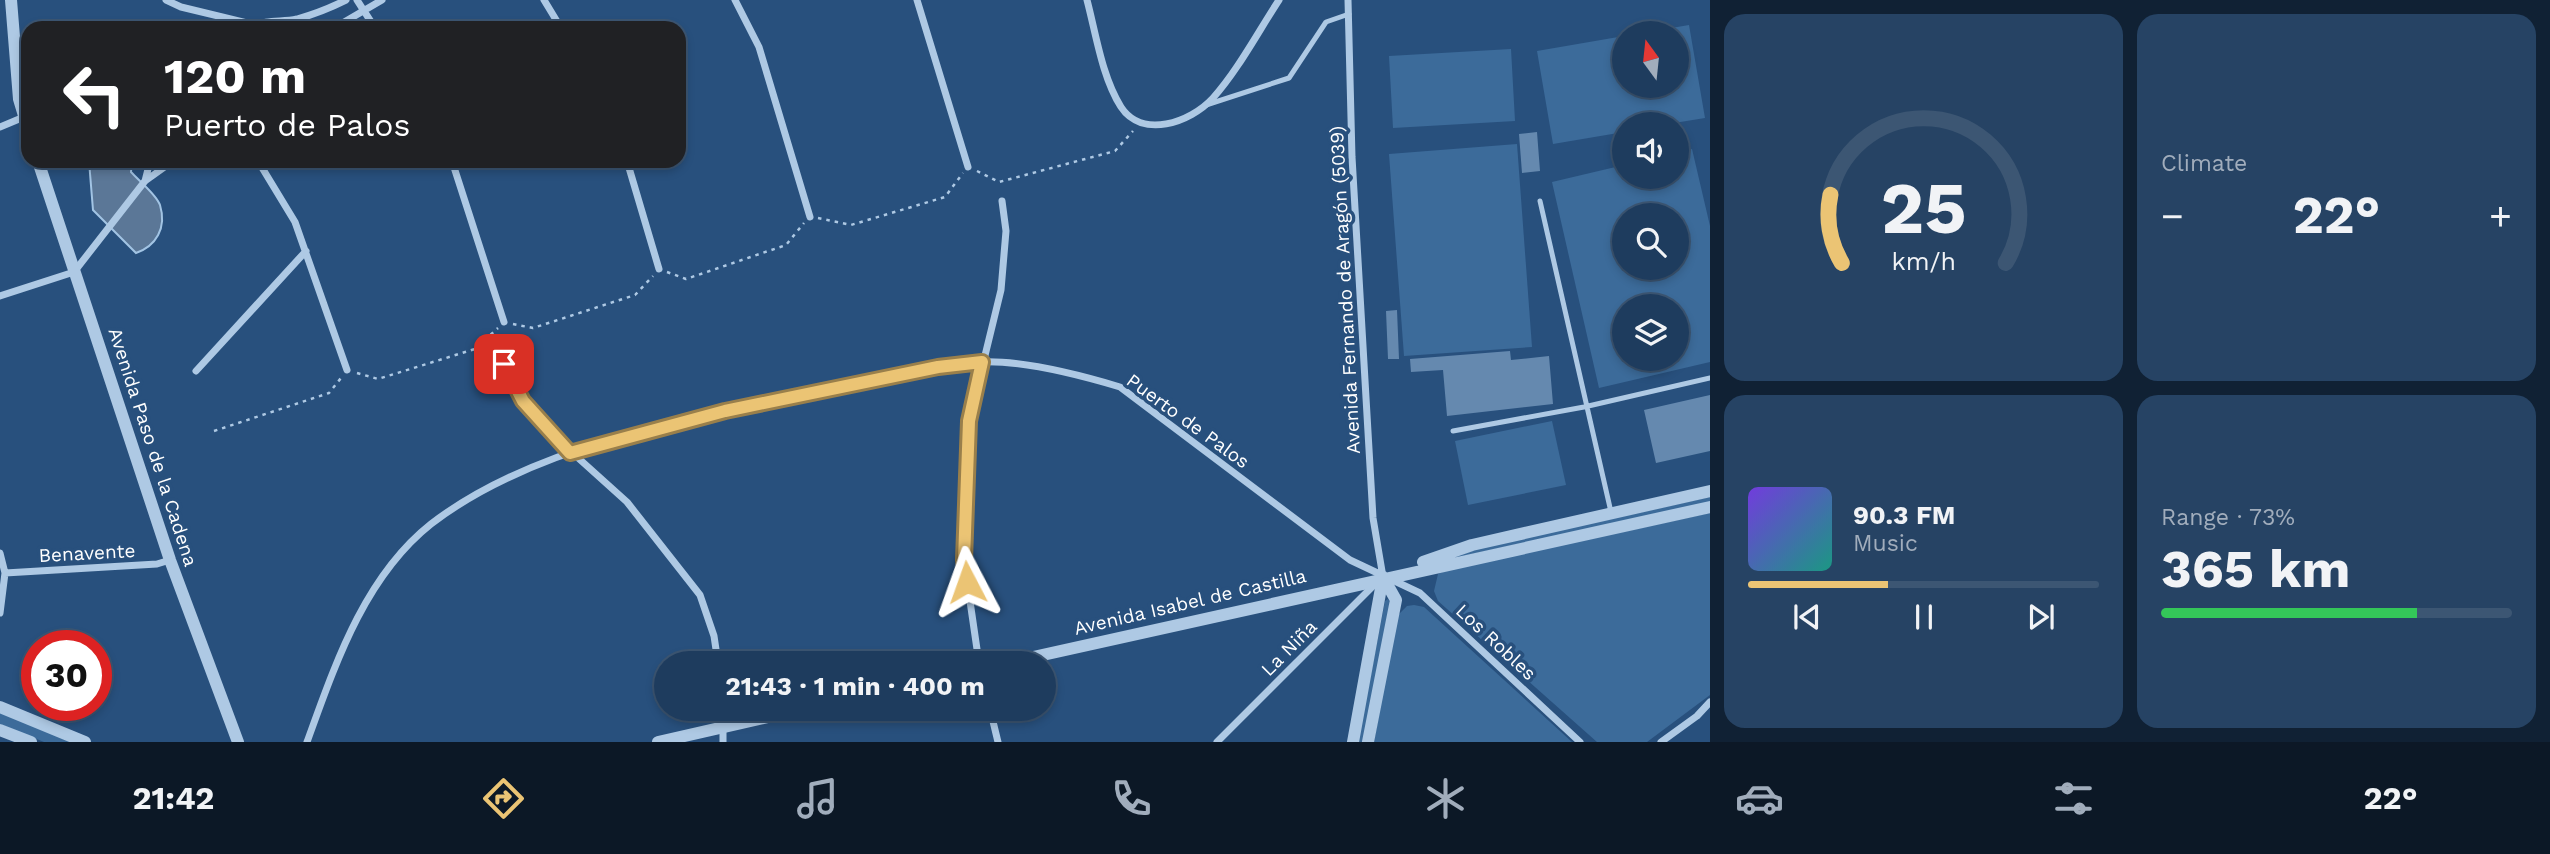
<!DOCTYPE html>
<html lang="en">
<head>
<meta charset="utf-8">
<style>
	body { margin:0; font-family:"Work Sans",sans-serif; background:#264364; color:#f1f3f6; height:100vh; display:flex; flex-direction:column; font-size:26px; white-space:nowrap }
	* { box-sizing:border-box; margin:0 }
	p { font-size:23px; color:#a1adbc }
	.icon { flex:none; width:38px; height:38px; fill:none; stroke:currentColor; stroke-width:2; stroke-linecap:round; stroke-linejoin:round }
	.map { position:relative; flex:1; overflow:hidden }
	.details { display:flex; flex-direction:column; gap:14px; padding:14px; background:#102134; width:840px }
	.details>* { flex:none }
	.hud { position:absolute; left:21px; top:21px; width:665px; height:147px; border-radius:21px; box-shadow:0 4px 10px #0003,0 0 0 2px #3c5673; background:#202124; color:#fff; overflow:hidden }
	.needle { width:46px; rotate:345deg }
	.fabs { position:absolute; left:1612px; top:21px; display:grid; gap:14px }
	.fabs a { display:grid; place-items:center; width:77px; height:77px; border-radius:50%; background:#1e3c5e; box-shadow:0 4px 10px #0003,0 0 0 2px #3c5673; font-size:35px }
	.speed { position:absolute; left:21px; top:630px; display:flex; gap:14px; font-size:35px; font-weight:700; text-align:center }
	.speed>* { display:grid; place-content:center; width:91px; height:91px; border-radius:50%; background:#1e3c5e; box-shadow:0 4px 10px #0003,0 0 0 2px #3c5673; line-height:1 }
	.speed .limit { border:10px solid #d22; background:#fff; color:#111 }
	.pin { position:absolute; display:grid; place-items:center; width:60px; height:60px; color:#fff; margin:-30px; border-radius:14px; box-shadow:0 4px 10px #0006 }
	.me { position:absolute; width:77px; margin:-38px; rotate:356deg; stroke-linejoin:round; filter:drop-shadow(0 0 5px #0008) }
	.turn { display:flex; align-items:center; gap:24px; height:147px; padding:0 28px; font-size:32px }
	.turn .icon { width:91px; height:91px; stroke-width:2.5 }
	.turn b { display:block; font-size:49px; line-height:60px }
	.big { font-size:52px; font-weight:700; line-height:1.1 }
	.details .card { flex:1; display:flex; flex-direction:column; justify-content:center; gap:10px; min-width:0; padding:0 24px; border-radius:21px; background:#264364 }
	.details .dial { align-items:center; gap:0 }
	.dial svg { height:182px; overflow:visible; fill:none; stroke:#3c5673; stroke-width:7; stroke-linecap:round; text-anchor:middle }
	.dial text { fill:#f1f3f6; stroke:none }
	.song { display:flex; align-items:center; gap:21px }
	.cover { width:84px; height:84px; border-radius:10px; background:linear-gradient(135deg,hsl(260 70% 55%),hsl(170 70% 35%)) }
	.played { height:7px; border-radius:4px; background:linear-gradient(90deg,#ebc474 40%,#3c5673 40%) }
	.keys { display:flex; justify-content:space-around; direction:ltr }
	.heat { display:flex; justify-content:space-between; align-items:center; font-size:38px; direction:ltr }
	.charge { height:10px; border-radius:5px; background:linear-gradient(90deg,#34c759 73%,#3c5673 0) }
	.details .tiles { flex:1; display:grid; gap:14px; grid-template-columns:repeat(2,1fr) }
	.trip { position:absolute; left:654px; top:651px; width:402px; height:70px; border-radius:35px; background:#1e3c5e; box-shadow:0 4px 10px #0003,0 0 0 2px #3c5673; font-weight:700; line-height:70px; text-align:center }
	.tabs { display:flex; height:112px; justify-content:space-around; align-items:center; background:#0c1826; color:#a1adbc }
	.tabs .icon { width:49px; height:49px }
	.tabs .active { color:#ebc474 }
	.tabs b { font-size:32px; color:#f1f3f6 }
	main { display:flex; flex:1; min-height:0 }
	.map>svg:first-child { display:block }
	.green { fill:#3c6b9a; fill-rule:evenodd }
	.water { fill:#5b7797; stroke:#a2c4e4; stroke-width:2 }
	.building { fill:#6589af }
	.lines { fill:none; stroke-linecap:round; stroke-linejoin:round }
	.path { stroke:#aec9e4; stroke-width:2.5; stroke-dasharray:3.5 5; stroke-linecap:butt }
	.service { stroke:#aec9e4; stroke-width:5 }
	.minor { stroke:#aec9e4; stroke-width:7 }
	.tertiary { stroke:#aec9e4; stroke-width:12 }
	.route-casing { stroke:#997f4b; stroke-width:18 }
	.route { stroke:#ebc474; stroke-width:12 }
	.labels { text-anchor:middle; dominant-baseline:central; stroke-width:7; stroke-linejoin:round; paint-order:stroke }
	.street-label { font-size:19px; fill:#fff; stroke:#28507d }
</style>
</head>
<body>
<main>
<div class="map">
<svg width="1710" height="742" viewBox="0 0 1710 742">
	<rect width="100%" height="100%" fill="#28507d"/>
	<!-- green -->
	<path class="green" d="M1689 25 1705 118 1668 124H1624V132L1553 144 1537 51 1624 36V86H1676V33H1642Z
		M1511 49 1515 121 1393 128 1389 56Z
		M1517 144 1532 347 1404 356 1389 154Z
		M1692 149 1710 226V362L1599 388 1552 182 1624 165V177H1676L1677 153ZM1624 215H1676V268H1624ZM1624 306H1676V359H1624Z
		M1552 421 1566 485 1468 505 1455 441Z
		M1710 497V502L1445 560 1475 549Z
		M1710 513V695L1647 742H1597L1438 601 1434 591 1438 574 1447 570Z
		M1388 599 1390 602 1364 742H1358L1385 601Z
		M1414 605 1424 607 1572 742H1374L1397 616 1407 606Z
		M0 712 72 742H44L0 724Z"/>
	<!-- water -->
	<path class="water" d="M89 161H132L131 172C139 181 156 194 160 205 167 228 156 246 136 253L93 210Z"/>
	<!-- building -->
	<path class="building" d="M1537 132 1540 171 1522 173 1519 134Z
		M1397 310 1399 359H1388L1386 311Z
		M1510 351 1511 360 1549 356 1553 404 1447 416 1443 370 1411 372 1410 359Z
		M1710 395V451L1656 463 1644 410Z"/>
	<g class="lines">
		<!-- path -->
		<path class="path" d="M977 171 999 182 1115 151 1133 131
			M818 218 851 225 945 197 963 173
			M667 272 686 279 786 245 804 223
			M513 324 533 328 635 295 653 276
			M357 373 378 379 475 349 498 328
			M214 431 329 393 341 378"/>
		<!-- service -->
		<path class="service" d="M1206 105 1289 78 1326 22 1349 14
			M1540 201 1611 512
			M1453 431 1584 407 1710 378"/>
		<!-- minor -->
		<path class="minor" d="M166 0 181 7 256 25
			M357 0 375 28
			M544 0 561 28
			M735 0 759 47 810 217
			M917 0 968 167
			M1087 0C1096 34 1102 77 1121 107 1142 139 1190 123 1213 98 1238 70 1258 32 1279 0
			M1348 0 1352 157 1373 518 1383 577
			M252 28C267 18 281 23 297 19 315 14 330 8 346 0
			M334 28 382 0
			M0 127 24 117
			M258 161 295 222 347 370
			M452 161 504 322
			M627 161 659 269
			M145 181 150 161
			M0 296 74 272 145 181 173 161
			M504 364 523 401 546 429 627 502 700 595 714 636 718 663
			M196 371 306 251
			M0 553 5 573 0 613
			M5 573 157 564 170 560
			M979 663 964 560 969 421 1001 290 1006 231 1002 201
			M990 709 998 742
			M307 742C335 665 364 577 431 524 540 440 711 414 845 388 889 379 934 364 980 362 1021 360 1080 375 1120 387L1350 560 1420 593 1580 742
			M723 742V709
			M1217 742 1377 582
			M1661 742 1697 716 1710 702"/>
		<!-- tertiary -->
		<path class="tertiary" d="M11 0 19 99 28 129
			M38 161 170 560 238 742
			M1423 562 1472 545 1710 491
			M1006 663 1710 507
			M0 707 85 742
			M0 730 31 742
			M658 742 803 709
			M1353 742 1383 577
			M1368 742 1396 600 1383 577"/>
	</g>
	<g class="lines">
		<!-- route casing -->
		<g class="route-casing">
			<path id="route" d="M504 364 523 401 570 453 725 411 938 367 982 362 969 421 964 560 967 582"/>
		</g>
		<!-- route -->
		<use href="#route" class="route"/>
	</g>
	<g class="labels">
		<!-- street labels -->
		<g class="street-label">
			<text transform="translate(1345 290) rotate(-93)">Avenida Fernando de Aragón (5039)</text>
			<text transform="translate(1188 421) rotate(36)">Puerto de Palos</text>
			<text transform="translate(153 447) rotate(72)">Avenida Paso de la Cadena</text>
			<text transform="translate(87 553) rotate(-3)">Benavente</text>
			<text transform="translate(1190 602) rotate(-13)">Avenida Isabel de Castilla</text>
			<text transform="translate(1496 642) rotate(43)">Los Robles</text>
			<text transform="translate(1289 648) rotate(-45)">La Niña</text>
		</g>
	</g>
</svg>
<div class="fabs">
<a><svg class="needle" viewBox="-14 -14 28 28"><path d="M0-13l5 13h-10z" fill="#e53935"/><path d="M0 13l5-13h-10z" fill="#a1adbc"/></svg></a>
<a><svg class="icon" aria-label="sound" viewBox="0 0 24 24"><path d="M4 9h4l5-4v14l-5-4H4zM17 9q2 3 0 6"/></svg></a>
<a><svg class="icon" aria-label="search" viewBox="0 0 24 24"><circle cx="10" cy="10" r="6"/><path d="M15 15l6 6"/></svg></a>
<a><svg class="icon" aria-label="layers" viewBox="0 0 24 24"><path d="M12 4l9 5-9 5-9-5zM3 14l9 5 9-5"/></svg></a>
</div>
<div class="speed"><div class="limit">30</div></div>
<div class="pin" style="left:504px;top:364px;background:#d93025"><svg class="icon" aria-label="arrive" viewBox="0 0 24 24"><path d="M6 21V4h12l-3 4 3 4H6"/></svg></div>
<svg class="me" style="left:967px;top:582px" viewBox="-20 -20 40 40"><path d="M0-17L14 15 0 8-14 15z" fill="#ebc474" stroke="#fff" stroke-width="4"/></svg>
<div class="trip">21:43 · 1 min · 400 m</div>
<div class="hud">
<div class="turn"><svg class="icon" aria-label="left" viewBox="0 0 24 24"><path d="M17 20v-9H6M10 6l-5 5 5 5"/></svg><div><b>120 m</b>Puerto de Palos</div></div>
</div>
</div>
<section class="details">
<div class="tiles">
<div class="card dial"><svg viewBox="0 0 100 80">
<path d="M14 69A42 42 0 1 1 86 69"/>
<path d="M14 69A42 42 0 0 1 9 39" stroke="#ebc474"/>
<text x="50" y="56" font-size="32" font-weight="700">25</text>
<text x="50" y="72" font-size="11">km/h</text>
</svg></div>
<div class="card"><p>Climate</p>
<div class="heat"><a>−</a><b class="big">22°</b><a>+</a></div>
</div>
<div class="card">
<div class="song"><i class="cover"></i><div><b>90.3 FM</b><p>Music</p></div></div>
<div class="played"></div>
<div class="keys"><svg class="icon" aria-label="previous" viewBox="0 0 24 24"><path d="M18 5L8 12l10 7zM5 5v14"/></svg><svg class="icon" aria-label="pause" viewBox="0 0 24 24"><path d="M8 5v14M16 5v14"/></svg><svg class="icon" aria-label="next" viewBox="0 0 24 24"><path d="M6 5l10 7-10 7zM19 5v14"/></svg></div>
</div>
<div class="card"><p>Range · 73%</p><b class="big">365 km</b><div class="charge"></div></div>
</div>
</section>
</main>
<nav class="tabs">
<b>21:42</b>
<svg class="icon active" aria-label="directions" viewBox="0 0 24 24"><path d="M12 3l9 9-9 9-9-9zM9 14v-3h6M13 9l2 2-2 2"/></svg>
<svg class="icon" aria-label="music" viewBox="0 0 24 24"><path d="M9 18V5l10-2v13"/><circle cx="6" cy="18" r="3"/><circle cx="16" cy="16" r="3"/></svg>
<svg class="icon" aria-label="phone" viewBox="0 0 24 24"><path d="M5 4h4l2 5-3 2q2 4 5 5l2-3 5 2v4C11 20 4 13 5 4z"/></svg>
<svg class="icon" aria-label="climate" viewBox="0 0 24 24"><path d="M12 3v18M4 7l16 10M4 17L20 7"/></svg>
<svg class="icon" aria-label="car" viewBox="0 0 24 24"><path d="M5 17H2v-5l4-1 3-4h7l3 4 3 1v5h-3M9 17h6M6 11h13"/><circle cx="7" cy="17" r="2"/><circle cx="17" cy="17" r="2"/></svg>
<svg class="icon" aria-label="filters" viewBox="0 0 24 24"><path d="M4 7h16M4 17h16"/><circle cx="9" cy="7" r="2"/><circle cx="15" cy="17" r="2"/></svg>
<b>22°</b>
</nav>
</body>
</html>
